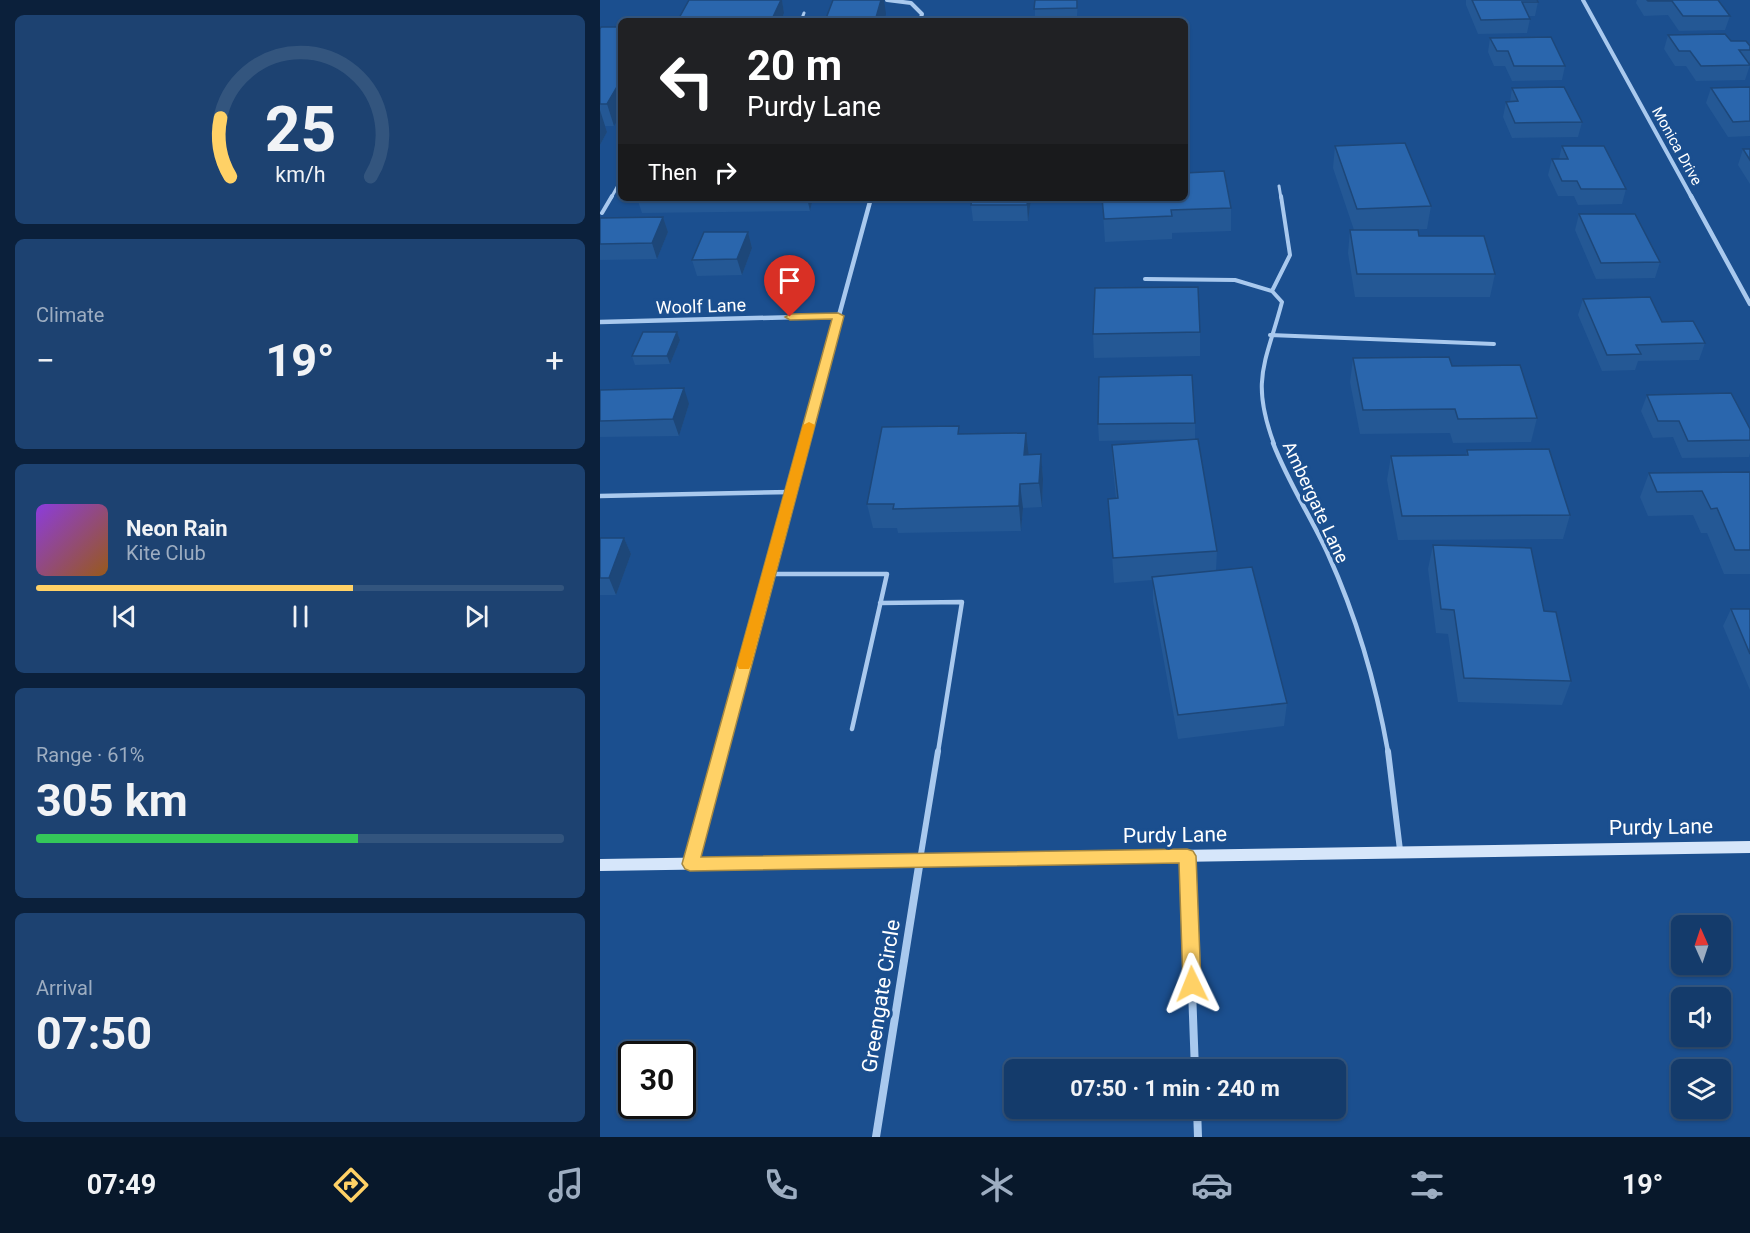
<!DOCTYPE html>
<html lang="en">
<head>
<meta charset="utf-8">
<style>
	body { margin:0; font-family:Roboto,sans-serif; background:#1d4271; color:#f1f3f6; height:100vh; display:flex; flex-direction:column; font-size:22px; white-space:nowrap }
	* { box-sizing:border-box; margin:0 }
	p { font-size:20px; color:#9dadc1 }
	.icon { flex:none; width:33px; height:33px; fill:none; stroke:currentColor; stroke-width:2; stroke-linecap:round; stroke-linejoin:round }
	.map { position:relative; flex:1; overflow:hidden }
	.side { display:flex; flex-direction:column; gap:15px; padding:15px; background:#0b203b; width:600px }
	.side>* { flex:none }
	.hud { position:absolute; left:18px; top:18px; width:570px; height:183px; border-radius:9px; box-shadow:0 2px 4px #0004,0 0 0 2px #33557e; background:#202124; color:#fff; overflow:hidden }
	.needle { width:39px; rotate:357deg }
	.tools { position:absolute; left:1071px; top:915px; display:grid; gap:12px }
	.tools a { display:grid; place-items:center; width:60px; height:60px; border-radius:9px; background:#143b6b; box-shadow:0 2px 4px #0004,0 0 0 2px #33557e; font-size:30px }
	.speed { position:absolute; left:18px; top:1041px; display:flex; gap:12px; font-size:30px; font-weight:700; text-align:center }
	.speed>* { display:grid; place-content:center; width:78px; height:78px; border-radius:50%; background:#143b6b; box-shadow:0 2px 4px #0004,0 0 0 2px #33557e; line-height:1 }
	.speed .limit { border:3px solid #111; border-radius:9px; background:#fff; color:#111 }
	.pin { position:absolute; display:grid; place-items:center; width:51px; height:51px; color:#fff; margin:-62px -26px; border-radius:50% 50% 50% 0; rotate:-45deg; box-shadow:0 0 6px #0007 }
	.pin .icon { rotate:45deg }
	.me { position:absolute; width:66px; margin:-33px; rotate:358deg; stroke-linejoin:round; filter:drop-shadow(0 0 4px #0008) }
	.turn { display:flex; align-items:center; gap:21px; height:126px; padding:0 30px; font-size:27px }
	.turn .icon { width:78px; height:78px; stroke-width:2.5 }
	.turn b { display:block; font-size:42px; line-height:51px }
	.then { display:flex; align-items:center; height:57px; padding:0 30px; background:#0003; gap:12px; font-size:22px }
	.big { font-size:45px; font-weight:700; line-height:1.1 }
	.side .card { flex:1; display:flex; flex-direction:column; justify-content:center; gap:9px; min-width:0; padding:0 21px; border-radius:9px; background:#1d4271 }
	.side .dial { align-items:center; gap:0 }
	.dial svg { height:156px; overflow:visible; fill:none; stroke:#33557e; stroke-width:7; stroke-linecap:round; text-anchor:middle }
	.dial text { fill:#f1f3f6; stroke:none }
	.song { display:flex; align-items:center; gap:18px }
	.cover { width:72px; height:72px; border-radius:9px; background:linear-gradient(135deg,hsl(270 70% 55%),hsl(30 70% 35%)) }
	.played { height:6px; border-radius:3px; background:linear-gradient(90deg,#ffd166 60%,#33557e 60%) }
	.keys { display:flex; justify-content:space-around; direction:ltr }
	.heat { display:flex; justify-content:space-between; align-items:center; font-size:33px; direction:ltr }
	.charge { height:9px; border-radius:4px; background:linear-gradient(90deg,#34c759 61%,#33557e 0) }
	.trip { position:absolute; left:404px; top:1059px; width:342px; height:60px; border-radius:9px; background:#143b6b; box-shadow:0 2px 4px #0004,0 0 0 2px #33557e; font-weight:700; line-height:60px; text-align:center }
	.dock { display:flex; height:96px; justify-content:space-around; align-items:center; background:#08182b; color:#9dadc1 }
	.dock .icon { width:42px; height:42px }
	.dock .on { color:#ffd166 }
	.dock b { font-size:27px; color:#f1f3f6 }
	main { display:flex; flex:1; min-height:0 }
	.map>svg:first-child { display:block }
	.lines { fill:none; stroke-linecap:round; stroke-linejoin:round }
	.lane-far3 { stroke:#a9c9ee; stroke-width:3 }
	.lane-far2 { stroke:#a9c9ee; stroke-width:4 }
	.lane-far1 { stroke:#a9c9ee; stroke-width:4.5 }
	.lane { stroke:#a9c9ee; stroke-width:6 }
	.street-far3 { stroke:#a9c9ee; stroke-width:4 }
	.street-far2 { stroke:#a9c9ee; stroke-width:4.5 }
	.street-far1 { stroke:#a9c9ee; stroke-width:6 }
	.street { stroke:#a9c9ee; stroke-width:8 }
	.secondary { fill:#d6e6fa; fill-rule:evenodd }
	.wall { fill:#245895 }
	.shaded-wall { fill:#1d4779 }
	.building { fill:#2a66ad; stroke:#1d4779; stroke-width:1.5 }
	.route { fill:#ffd166; stroke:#a68842; stroke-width:1.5 }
	.slow { fill:#f59e0b }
	.labels { text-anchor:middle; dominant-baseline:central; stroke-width:6; stroke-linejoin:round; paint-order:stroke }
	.far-street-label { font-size:15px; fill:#fff; stroke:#1b4f8f }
	.street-label { font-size:18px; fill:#fff; stroke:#1b4f8f }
	.near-street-label { font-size:21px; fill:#fff; stroke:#1b4f8f }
</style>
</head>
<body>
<main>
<section class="side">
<div class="card dial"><svg viewBox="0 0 100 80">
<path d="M14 69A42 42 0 1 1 86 69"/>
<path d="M14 69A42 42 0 0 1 9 39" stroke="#ffd166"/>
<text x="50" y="56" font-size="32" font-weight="700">25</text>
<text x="50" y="72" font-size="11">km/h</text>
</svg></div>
<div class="card"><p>Climate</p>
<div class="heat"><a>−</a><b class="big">19°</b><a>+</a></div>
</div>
<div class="card">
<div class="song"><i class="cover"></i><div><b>Neon Rain</b><p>Kite Club</p></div></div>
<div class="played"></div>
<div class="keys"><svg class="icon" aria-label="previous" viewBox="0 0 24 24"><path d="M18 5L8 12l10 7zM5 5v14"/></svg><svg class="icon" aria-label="pause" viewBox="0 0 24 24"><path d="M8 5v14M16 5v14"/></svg><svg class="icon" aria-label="next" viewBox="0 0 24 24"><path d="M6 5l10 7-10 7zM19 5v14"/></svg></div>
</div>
<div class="card"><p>Range · 61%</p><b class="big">305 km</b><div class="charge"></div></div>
<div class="card"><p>Arrival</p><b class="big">07:50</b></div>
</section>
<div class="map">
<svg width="1150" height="1137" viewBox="0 0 1150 1137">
	<rect width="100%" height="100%" fill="#1b4f8f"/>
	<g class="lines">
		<!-- lane-far3 -->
		<path class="lane-far3" d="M201 21 204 13
			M679 186 681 198
			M11 198 21 180"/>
		<!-- lane-far2 -->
		<path class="lane-far2" d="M2 213 12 196
			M545 279 635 280 672 291 682 302C666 363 650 379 674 444
			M672 291 690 255 681 196
			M670 335 894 344"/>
		<!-- lane-far1 -->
		<path class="lane-far1" d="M673 443C688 482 711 517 728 554 757 618 776 684 788 752
			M0 496 191 492
			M169 574H287L252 729
			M280 603 362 602 338 752"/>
		<!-- lane -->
		<path class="lane" d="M788 751 800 850
			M320 860 338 751"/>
		<!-- street-far3 -->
		<path class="street-far3" d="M287 0 311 3 322 14 320 21
			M983 0 1092 198"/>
		<!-- street-far2 -->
		<path class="street-far2" d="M1091 196 1150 304
			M0 322 238 316
			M204 444 271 198"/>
		<!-- street-far1 -->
		<path class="street-far1" d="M121 752 205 443"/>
		<!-- street -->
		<path class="street" d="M587 856 595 1070
			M91 863 121 751
			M597 1108 598 1137
			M276 1137 320 860"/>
		<!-- secondary -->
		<path class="secondary" d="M1150 841V853L0 871V859Z"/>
	</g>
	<!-- wall -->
	<path class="wall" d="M89 0H182L184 13 181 21H78Z
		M435 0H478L477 16H435Z
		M866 0H937L938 2 935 16H929L930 19 927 33 878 34 866 5Z
		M1037 0H1118L1130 16 1125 30 1079 31 1068 15 1044 16 1036 3Z
		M0 29 14 126H5L7 132 0 145Z
		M1068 35 1131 41 1150 46V60L1149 64 1150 65 1145 80 1096 81 1086 66H1075L1064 49Z
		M890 38 965 66 962 80 912 81 905 66H894L888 52Z
		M1150 87V136L1128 137 1106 103 1111 88Z
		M912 88 982 122 978 137 912 138 903 117 906 102H910Z
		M735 146 831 206 827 229 803 230 819 236 895 274 890 297H755L748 253 750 230H754L733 168Z
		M962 146 1026 189 1022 204 978 205 974 196H958L948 175 952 159H959Z
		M1143 149H1150V184L1138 165Z
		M37 198H213L210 211 42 213Z
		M372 198H431L428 221H373L371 205Z
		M502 198H585L631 208V231L572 233V239L505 242Z
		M979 214 1060 262 1055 278 996 279 975 230Z
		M63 217 68 232 57 259 0 260V218Z
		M148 232 152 248 142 275 97 276 92 260Z
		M983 299 1062 322 1105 343 1099 360 1038 361 1035 370 1002 371 978 315Z
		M77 332 80 340 70 364 35 365 32 356Z
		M600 332V356L494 358 493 334Z
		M753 358 852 366 937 418 931 442 853 443 850 433 760 434 750 382Z
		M0 390 89 404 79 436 0 437Z
		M1047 395 1150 429V453L1149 457 1082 458 1073 437 1053 438 1041 411Z
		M595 423V439L499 441 498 424Z
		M426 433 428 455 441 454 443 479 442 507 423 508 421 531 298 533 297 528H273L267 504Z
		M512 445 617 551 616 571 687 703 684 726 578 739 553 601V580L514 583 508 499 516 498 513 469Z
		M867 450 970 515 963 539 798 540 787 480 791 456 866 455Z
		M1150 472V574H1124L1107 533H1101L1093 515 1048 516 1040 497 1049 473Z
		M0 538H24L31 554 16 595H0Z
		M833 545 944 611 971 681 962 705 858 702 848 634 836 633 828 569Z
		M1131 609H1150V690L1123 626Z"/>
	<!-- shaded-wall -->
	<path class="shaded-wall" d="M181 0H182L184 13 181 21H173L172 19Z
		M281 0H284L286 14 284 21H275Z
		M21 80V114L14 126 7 104Z
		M0 110 7 132 0 145Z
		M207 198H213L210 211Z
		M428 198H431V199L428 221 427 205Z
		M63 217 68 232 57 259 52 243Z
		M148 232 152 248 142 275 137 259Z
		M77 332 80 340 70 364 67 356Z
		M84 388 89 404 79 436 73 419Z
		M426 433 429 457 424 455Z
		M441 454 443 479 442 507 439 483Z
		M420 484 423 508 421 531 419 506Z
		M24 538 31 554 16 595 9 578Z"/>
	<!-- building -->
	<path class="building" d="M89 0H181L172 19 78 20Z
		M233 0H281L275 21H225Z
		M435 0H477V8L434 9Z
		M872 0H937L938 2H922L930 19 881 20Z
		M1047 0H1118L1130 16H1083L1072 1H1048Z
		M455 20V21H403Z
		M1 27H21V80L7 104H0V29Z
		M1125 34 1131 41H1146L1150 46V50H1139L1150 65 1101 66 1090 51H1079L1068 35Z
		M951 37 965 66H914L908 51H897L890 38Z
		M964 87 982 122 915 123 906 102 918 101 912 88Z
		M1150 87V121L1133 122 1111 88Z
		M805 143 831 206 757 209 735 146Z
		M962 146H1004L1026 189H981L977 181H962L952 159H968Z
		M1143 149H1150V160Z
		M624 171 631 208 571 210 572 216 504 219 502 198H585V173Z
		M372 198H428L427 205H371Z
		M979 214H1035L1060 262 1001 263Z
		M63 217 52 243 0 244V218Z
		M750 230H818L819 236H884L895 274H757Z
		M104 232H148L137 259 92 260Z
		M598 287 600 332 493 334 495 288Z
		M1050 297 1062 322 1093 321 1105 343 1036 345 1041 354 1007 355 983 299Z
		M43 332H77L67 356H32Z
		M849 357 852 366 920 365 937 418 858 419 855 409 763 410 753 358Z
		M592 375 595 423 498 424 499 377Z
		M84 388 73 419 0 421V390Z
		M1131 393 1150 429V440L1088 441 1079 421H1058L1047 395Z
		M359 426 358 434 426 433 424 455 441 454 439 483 420 484 419 506 293 509 294 504H267L282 427Z
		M598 439 617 551 513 558 508 499 518 498 512 445Z
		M949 449 970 515 802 516 791 456 868 455 867 450Z
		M1150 472V550H1135L1117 508 1111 509 1102 491 1057 492 1049 473Z
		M0 538H24L9 578H0Z
		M833 545 931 548 944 611 956 612 971 681 864 678 854 610 841 609Z
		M652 567 687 703 578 715 552 577Z
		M1131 609H1150V654Z"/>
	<!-- route -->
	<path class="route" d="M238 313 244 316 101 857 587 849 593 851 596 856 601 984 598 990 592 992 586 990 583 984 579 863 90 871 85 869 82 864 232 319 190 320 185 317 190 314Z"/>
	<!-- slow -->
	<path class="slow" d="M209 422 215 425 151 665 149 669H139L137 665 203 425Z"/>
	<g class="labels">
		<!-- far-street labels -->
		<g class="far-street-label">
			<text transform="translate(1077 146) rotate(61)">Monica Drive</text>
		</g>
		<!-- street labels -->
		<g class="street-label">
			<text transform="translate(101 306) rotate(-2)">Woolf Lane</text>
			<text transform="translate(716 502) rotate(65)">Ambergate Lane</text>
		</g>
		<!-- near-street labels -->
		<g class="near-street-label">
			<text transform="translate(1061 827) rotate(-1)">Purdy Lane</text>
			<text transform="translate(575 835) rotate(-1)">Purdy Lane</text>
			<text transform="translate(281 996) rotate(-81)">Greengate Circle</text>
		</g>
	</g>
</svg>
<div class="tools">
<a><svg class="needle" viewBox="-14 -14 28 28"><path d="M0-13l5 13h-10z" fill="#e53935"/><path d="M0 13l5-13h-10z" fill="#9dadc1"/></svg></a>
<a><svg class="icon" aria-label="sound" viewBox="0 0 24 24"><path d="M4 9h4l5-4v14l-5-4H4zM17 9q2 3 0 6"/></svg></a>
<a><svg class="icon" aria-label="layers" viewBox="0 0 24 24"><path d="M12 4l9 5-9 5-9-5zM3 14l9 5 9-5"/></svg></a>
</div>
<div class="speed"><div class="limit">30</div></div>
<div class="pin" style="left:190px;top:317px;background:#d93025"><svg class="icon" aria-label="arrive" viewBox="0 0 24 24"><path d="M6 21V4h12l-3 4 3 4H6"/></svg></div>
<svg class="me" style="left:592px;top:984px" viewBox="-20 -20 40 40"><path d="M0-17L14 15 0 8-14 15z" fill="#ffd166" stroke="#fff" stroke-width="4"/></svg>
<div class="trip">07:50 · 1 min · 240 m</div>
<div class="hud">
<div class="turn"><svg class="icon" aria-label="left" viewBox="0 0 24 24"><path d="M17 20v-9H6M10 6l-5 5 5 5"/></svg><div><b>20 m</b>Purdy Lane</div></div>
<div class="then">Then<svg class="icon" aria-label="right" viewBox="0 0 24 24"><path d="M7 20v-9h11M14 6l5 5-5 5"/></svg></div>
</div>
</div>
</main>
<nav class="dock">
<b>07:49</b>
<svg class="icon on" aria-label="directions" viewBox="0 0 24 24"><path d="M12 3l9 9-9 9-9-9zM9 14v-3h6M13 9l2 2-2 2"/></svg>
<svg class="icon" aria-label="music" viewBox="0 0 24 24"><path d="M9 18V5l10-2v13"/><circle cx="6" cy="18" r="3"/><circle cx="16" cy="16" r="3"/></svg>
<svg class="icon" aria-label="phone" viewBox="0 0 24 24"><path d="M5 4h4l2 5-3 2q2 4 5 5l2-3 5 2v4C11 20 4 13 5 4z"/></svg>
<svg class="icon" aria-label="climate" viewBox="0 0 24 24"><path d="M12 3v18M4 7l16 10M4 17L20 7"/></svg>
<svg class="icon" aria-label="car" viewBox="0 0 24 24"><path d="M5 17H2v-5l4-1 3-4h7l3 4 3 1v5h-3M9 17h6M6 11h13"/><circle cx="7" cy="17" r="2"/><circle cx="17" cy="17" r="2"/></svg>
<svg class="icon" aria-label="filters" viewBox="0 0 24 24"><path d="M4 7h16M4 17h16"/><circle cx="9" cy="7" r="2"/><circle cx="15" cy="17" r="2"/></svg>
<b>19°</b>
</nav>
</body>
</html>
